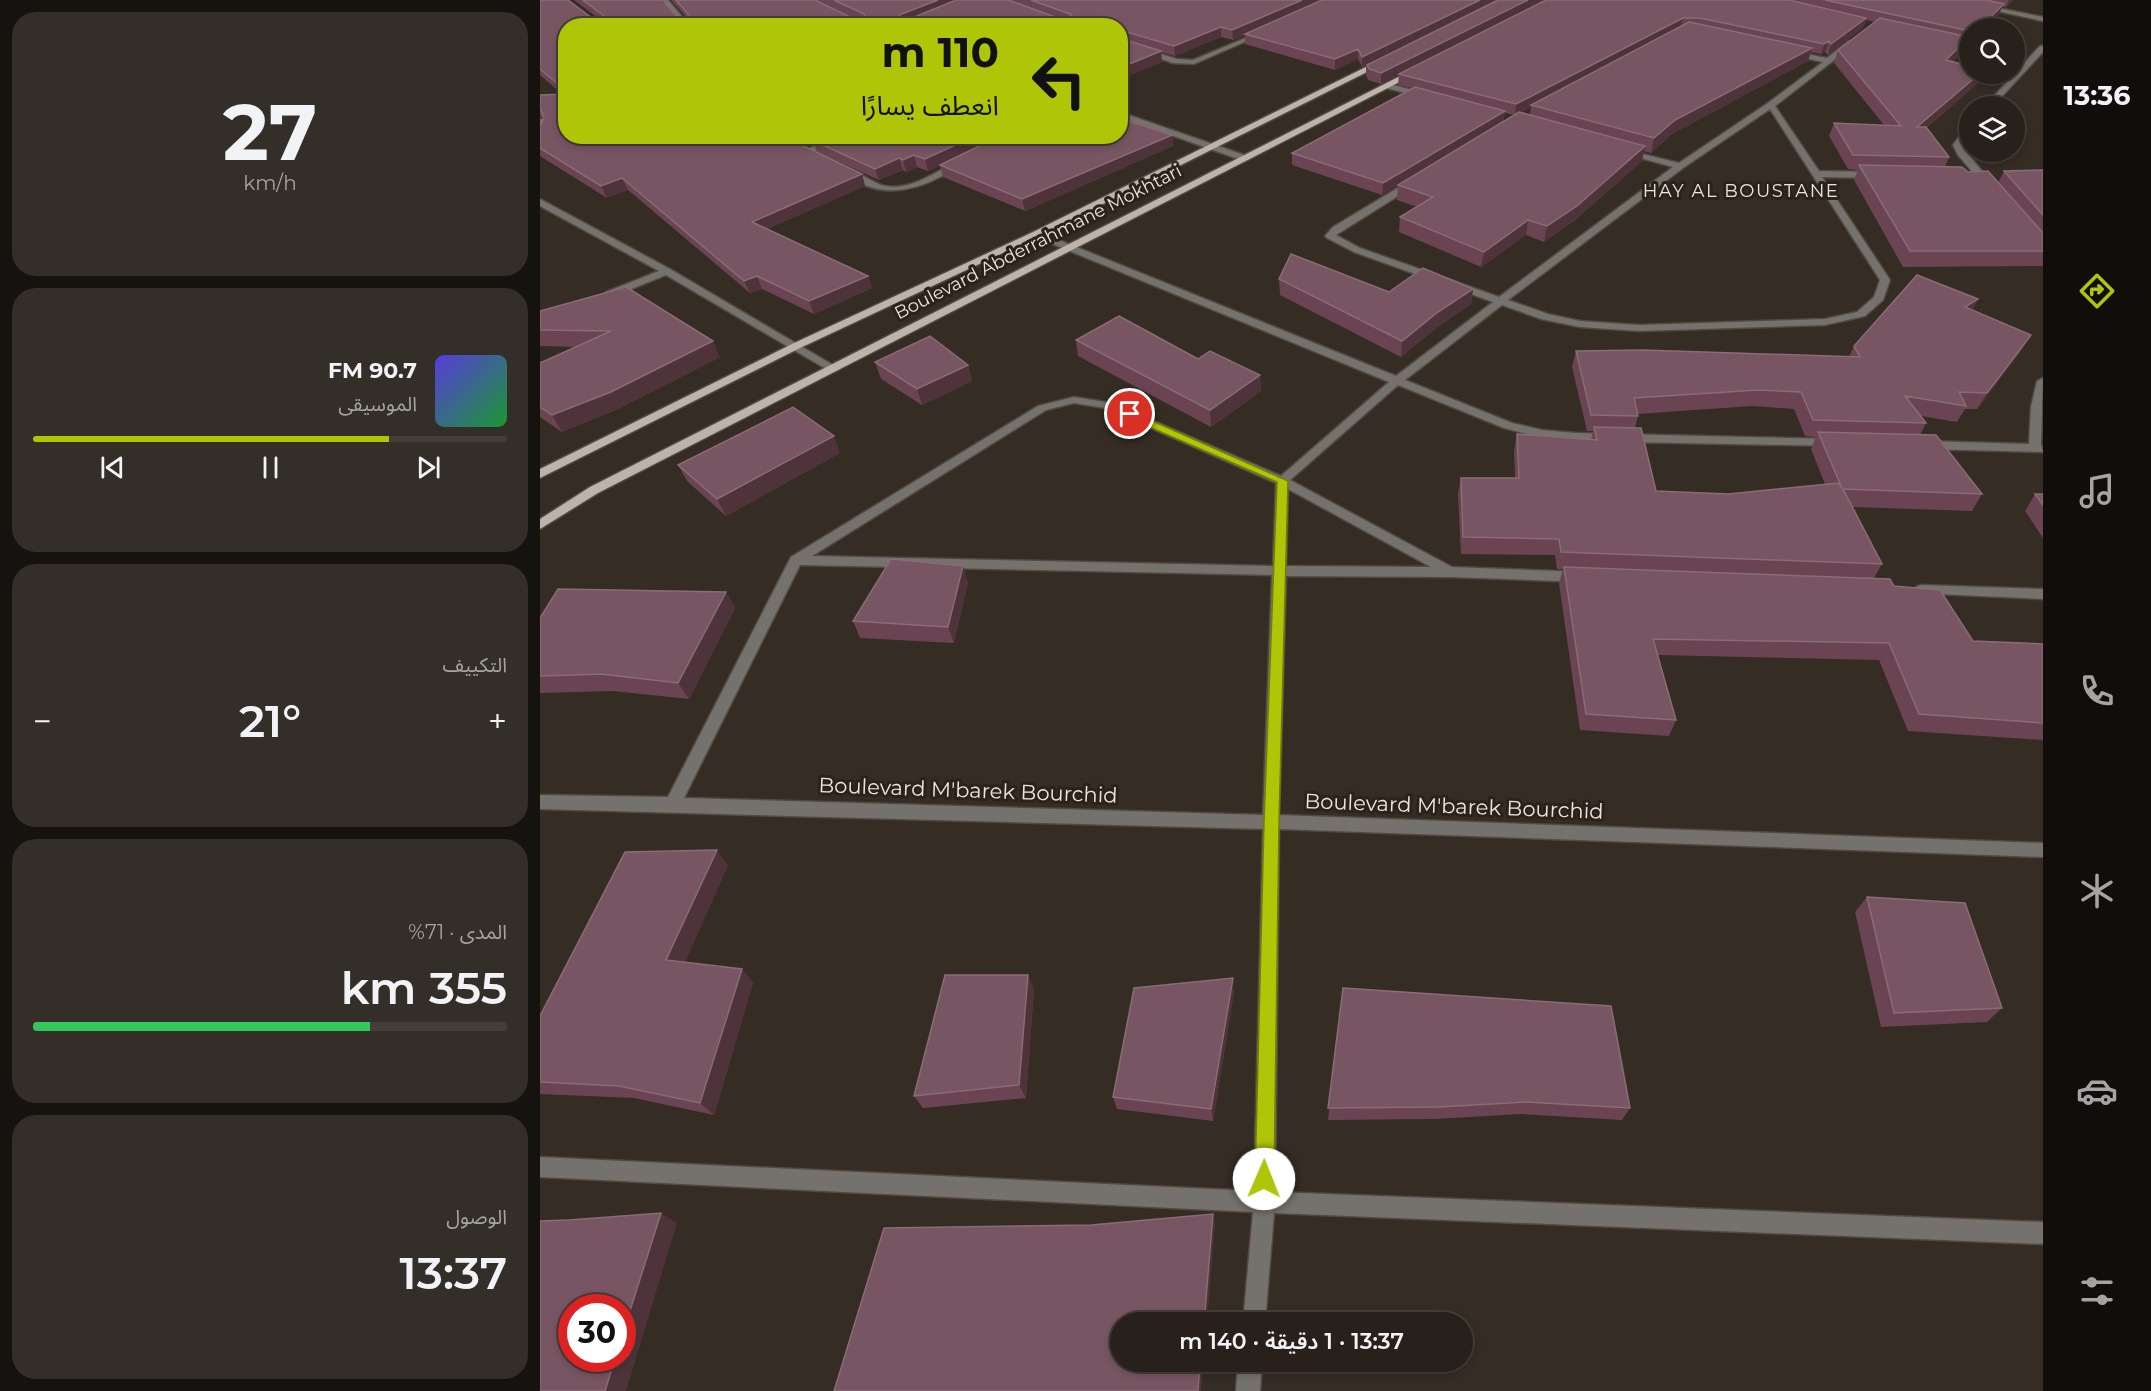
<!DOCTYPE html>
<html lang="ar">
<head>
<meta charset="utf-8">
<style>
	body { margin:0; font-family:Montserrat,"Noto Sans Arabic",sans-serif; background:#342e28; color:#f1f3f6; direction:rtl; height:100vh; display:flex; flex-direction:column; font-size:22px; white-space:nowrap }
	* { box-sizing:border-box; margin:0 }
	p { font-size:20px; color:#a5a3a3 }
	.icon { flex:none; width:33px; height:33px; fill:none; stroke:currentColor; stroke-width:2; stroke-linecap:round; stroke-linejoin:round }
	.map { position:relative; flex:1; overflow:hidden; direction:ltr }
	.side { display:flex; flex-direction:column; gap:12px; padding:12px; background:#16120f; width:540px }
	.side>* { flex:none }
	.banner { position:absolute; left:18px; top:18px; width:570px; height:126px; border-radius:24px; box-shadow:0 3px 9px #0003,0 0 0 2px #443e3a; direction:rtl; background:#aec508; color:#111; overflow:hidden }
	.buttons { position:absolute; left:1419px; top:18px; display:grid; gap:12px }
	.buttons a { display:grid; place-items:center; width:66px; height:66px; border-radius:50%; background:#28211b; box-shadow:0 3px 9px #0003,0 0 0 2px #443e3a; font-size:30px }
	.speed { position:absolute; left:18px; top:1294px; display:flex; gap:12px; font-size:30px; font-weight:700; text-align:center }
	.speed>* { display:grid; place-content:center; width:78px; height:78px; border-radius:50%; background:#28211b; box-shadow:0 3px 9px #0003,0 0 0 2px #443e3a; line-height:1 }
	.speed .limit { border:9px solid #d22; background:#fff; color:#111 }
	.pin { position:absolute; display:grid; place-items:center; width:51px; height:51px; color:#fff; margin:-26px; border:3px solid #fff; border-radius:50%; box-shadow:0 2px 6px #0007 }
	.me { position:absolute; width:66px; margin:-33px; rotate:1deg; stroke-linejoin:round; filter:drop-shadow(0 0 4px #0008) }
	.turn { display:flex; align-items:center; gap:21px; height:126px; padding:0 30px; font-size:27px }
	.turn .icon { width:78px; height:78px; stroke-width:2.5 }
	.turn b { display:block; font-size:42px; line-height:51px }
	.big { font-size:45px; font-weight:600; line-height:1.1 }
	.side .tile { flex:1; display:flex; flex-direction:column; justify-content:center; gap:9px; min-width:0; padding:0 21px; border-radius:24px; background:#342e28 }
	.side .dial { align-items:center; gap:0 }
	.dial b { font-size:78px; line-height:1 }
	.song { display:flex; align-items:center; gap:18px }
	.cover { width:72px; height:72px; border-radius:9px; background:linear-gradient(135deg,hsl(250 70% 55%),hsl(130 70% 35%)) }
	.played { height:6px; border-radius:3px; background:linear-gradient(90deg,#aec508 75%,#443e3a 75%) }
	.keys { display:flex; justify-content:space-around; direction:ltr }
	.heat { display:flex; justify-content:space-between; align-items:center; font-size:33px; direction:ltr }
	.charge { height:9px; border-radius:4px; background:linear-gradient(90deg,#34c759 71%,#443e3a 0) }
	.trip { position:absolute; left:570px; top:1312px; width:363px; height:60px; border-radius:30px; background:#28211b; box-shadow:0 3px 9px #0003,0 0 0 2px #443e3a; font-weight:600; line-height:60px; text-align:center; direction:rtl }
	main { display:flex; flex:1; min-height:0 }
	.menu { display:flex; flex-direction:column; width:108px; justify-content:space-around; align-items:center; background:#100d0b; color:#a5a3a3 }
	.menu .icon { width:42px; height:42px }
	.menu .active { color:#aec508 }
	.menu b { font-size:27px; color:#f1f3f6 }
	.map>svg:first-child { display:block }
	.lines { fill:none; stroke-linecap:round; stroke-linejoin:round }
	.minor-casing { stroke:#524942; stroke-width:3 }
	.major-casing { stroke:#524942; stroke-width:3 }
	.minor { fill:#75716c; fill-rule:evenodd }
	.major { fill:#bcb4aa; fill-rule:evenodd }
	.wall { fill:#6a4453; fill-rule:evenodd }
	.shaded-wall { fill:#4f333a }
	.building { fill:#775562; stroke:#896c75; stroke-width:1.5 }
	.route { fill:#aec508; stroke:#718005; stroke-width:1.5 }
	.labels { text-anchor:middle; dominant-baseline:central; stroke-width:6; stroke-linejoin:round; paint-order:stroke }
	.far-neighbourhood-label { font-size:18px; letter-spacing:1.5px; fill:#eae4df; stroke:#2b221a }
	.far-street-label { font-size:18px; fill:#eae4df; stroke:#2b221a }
	.street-label { font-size:21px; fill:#eae4df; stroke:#2b221a }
</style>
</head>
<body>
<main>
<nav class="menu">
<b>13:36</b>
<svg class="icon active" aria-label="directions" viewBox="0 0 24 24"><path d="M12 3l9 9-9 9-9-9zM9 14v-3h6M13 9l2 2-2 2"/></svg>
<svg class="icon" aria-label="music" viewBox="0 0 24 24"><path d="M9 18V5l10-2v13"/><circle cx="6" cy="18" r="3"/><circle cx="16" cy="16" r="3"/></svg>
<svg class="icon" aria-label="phone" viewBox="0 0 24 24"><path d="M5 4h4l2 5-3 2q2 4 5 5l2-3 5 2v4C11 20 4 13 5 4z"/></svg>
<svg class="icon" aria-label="climate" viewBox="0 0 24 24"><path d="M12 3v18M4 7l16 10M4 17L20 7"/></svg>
<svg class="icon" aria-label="car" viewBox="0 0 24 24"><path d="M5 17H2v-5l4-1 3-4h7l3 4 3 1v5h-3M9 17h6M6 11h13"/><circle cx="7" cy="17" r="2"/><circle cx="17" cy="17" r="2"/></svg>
<svg class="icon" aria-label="filters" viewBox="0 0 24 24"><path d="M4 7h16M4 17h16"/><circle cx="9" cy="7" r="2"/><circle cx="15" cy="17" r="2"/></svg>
</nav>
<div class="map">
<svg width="1503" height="1391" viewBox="0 0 1503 1391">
	<rect width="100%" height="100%" fill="#352c24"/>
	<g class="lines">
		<!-- minor casing -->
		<g class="minor-casing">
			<path id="minor" d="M121 0H128L150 26H143Z
				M1406 0H1419L1503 17V21Z
				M720 32 725 33 654 64 633 63 580 45V41L637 59 653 60Z
				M1309 41 1316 43 1235 106 1279 171 1336 172 1340 175 1336 178 1282 177 1350 280 1343 300 1325 316 1285 325 1099 331 1040 327 1001 319 962 305 865 380 972 423 1002 430 1036 433 1294 439 1298 440V446L1036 441 1002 438 964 428 858 385 750 480 912 567 1042 572 1049 577 1042 582 911 577 746 576 739 815 1503 843V857L739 829 735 1192 1503 1222V1244L734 1213 725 1323H703L713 1212 0 1177V1157L714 1191 723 829 0 809V795L128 797 251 557 498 406 534 397 572 403 741 476 849 382 493 236V232H499L856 376 953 302 814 252 787 238 785 236 793 227 871 180H877V184L796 235 820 248 959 297 1133 167 1082 153V149L1139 163 1228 103 1283 62 1246 54V50L1287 58ZM1230 109 1340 280 1334 297 1317 312 1285 319 1099 325 1040 321 1008 314 968 300 1143 168ZM534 403 565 408 736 483 733 566 272 556 506 410ZM748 489 891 567 746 566ZM260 565 732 575 723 815 144 798Z
				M1500 46H1503V52L1453 106H1445Z
				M849 84 889 94 890 96 886 98 846 88V84Z
				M580 112 707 156 708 158 701 160 580 117Z
				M0 119H3L8 130 3 140H0Z
				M1427 126H1430V134L1421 145 1453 185V189H1447L1418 155 1413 145Z
				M296 136H308L268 154 261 152Z
				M417 161 424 163C417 169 408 173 400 177 366 195 332 196 302 172 312 165 333 184 345 186 370 191 396 172 417 161Z
				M0 199 130 269 298 368 296 370H288L126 275 74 296H66V292L119 271 0 206Z
				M1503 378 1501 444 1503 452 1384 449 1378 445 1384 441 1489 444 1491 407 1497 381Z
				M1381 585 1503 589V599L1376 593 1374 590 1376 587Z
				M698 1362H722L720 1391H696Z"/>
		</g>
		<!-- major casing -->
		<g class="major-casing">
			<path id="major" d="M840 60 847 62 499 236 260 348 0 478V469L252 344 493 232Z
				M874 69 881 71 58 493 0 529V519L50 487Z"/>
		</g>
		<!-- minor -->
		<use href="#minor" class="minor"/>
		<!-- major -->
		<use href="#major" class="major"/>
	</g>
	<!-- wall -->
	<path class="wall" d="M0 0 52 18H58L34 0H123L137 17H146L131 0H1473L1466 7 1462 6 1459 14 1445 28H1430V43L1427 42 1424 50 1412 62 1430 74H1442L1438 83 1386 128 1409 157 1405 167 1428 172 1458 183 1464 171 1503 170V266L1363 267 1314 180 1318 170 1308 169 1289 136 1294 123 1344 125 1294 63 1298 50 1335 22 1326 20 1323 28 1288 55 1285 52 1281 54 1271 52 1268 61 1132 134 1111 153 1104 151 1102 161 1034 221 1004 242 986 235 941 267 859 232 860 217 877 207 857 200 858 185 842 195 752 165V153L872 88 858 85 859 74 841 84 828 80 826 75V65L822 67 818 59 795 70 705 44V35L693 40 681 37 635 56 621 52 622 62 580 79V26H26V136L322 174 325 186 227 229 328 276 332 288 274 314 222 289 210 293 88 190 67 198 0 156V126L4 118 0 117V95L22 94 0 75ZM991 107 990 115 980 113ZM965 113 974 115 963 122Z
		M632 135 633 146 485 211 403 177 400 165H402L388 171 377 167 366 172 363 170 339 180 277 152 274 143 266 147 246 136H580Z
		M739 279 849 292 933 289 931 304 896 328 861 357 740 295Z
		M1438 299 1432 310 1481 351 1437 409H1425L1417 422 1381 416 1386 423 1380 435 1442 494 1432 511 1312 507 1342 564 1334 578 1354 586 1433 641 1503 644V740L1368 731 1339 660 1118 655 1136 720 1129 736 1040 730 1019 583 1023 569H1017L1015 555 921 554 918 494 921 478H975L974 451 977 434 1051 440 1053 431H1047L1032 367 1036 351 1309 357 1314 346ZM1212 406 1254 409 1265 436 1276 437 1271 449 1285 484 1188 494 1116 491 1095 428 1098 416V414Z
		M0 311 180 357 80 408 22 432 0 417V362L36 347 0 346Z
		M536 340 658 359 720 375 721 391 671 427 538 356Z
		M335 362 428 365 432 381 382 405 341 379Z
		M300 453 186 516 147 481 138 465Z
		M1495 494H1503V538L1485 511Z
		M428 582 414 643 320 638 313 621Z
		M186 592 195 608 149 699 73 691 0 693V618Z
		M188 865 145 962 202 969 213 983 174 1115 94 1098 0 1094V1016Z
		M1327 897 1462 1008 1447 1022 1341 1027 1315 912Z
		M803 988 1090 1108 1082 1120 980 1114 896 1119 788 1120Z
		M494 989 486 1098 383 1108 374 1096Z
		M694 992 673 1121 577 1109 573 1097Z"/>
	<!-- shaded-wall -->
	<path class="shaded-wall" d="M398 0H426L361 25 359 15Z
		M762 0H784L705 34V35L693 40 692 30Z
		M940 0H959L822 67V57Z
		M988 0H1006L841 84V73Z
		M1469 0H1473L1466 7Z
		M1464 4 1459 14 1445 28H1439Z
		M1143 18 1141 28 991 105V107L975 116 976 104Z
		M1326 18 1323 28 1288 55 1291 44Z
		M681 27V37L635 56 634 46Z
		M1429 37 1424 50 1401 73 1406 60Z
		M1289 41 1285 52 1281 54 1284 44Z
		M1272 48 1268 61 1132 134 1111 153 1114 138 1135 120Z
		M818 49V59L795 70V59Z
		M621 51 622 62 580 79V68Z
		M1439 74H1442L1438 83 1371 140 1377 127Z
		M965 111 963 123 842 195 843 183Z
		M632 135 633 146 485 211 482 199Z
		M263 136H289L274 141V143L266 147Z
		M435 136H463L388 171 385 159Z
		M1105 146 1102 161 1034 221 1004 242 1007 226Z
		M374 155 377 167 366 172 363 160Z
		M359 158 363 170 339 180 335 169Z
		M322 174 325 186 216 234 212 222Z
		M82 178 88 190 67 198 61 186Z
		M988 220 986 235 941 267 944 252Z
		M217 276 222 289 210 293 204 281Z
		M328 276 332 288 274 314 269 301Z
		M933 289 931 304 896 328 861 357 862 341 898 312Z
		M1438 299 1430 315 1425 307Z
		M1491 335 1481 351 1437 409 1447 393Z
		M173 341 180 357 80 408 22 432 12 415Z
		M428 365 432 381 382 405 377 389Z
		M720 375 721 391 671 427 670 410Z
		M294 436 300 453 186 516 177 499Z
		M423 566 428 582 414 643 408 627Z
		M186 592 195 608 149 699 138 683Z
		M177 850 188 865 140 974 126 960Z
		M202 969 213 983 174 1115 160 1103Z
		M488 975 494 989 486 1098 479 1085Z
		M693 978 694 992 673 1121 671 1109Z
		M121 1213 137 1223 86 1391H65L75 1359H82V1336Z
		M673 1214 675 1224 667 1323H664Z
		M660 1362H663L661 1391H658Z"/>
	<!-- building -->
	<path class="building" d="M0 0H28L52 18H62L64 16 43 0H123L137 17H148V14L136 0H275L312 18 325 17 324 14 294 0H398L359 15 361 18H372L416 0H468L518 18 532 16 530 14 491 0H762L692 30 681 27 634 46 580 30V26H26V91L0 69Z
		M782 0H940L822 57 818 49 795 59 705 34Z
		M958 0H988L841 73 829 69 827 65Z
		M1006 0H1249L1326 18 1291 44 1289 41 1284 44 1160 18H1143L976 104 859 74Z
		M1285 0H1446L1464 4 1439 28H1430V31Z
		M1340 18 1429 37 1406 60 1430 66V74H1439L1377 127H1386L1409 157 1313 155 1294 123 1361 126 1298 50Z
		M1149 22 1272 48 1135 120 1114 138 991 105Z
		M580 38 621 51 580 68Z
		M875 87 965 111 843 183 752 153Z
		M26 94V136H243L322 174 212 222 328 276 269 301 217 276 204 281 82 178 61 186 0 148V126L4 118 0 108V95Z
		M979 112 1105 146 1037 206 1007 226 988 220 944 252 860 217 893 197 858 185Z
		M580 118 632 135 482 199 400 165 460 136H580Z
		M283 136H435L385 159 374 155 363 160 359 158 335 169 274 141Z
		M1319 165 1422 167 1428 172 1448 171 1503 233V251H1370Z
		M1503 170V215L1464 171Z
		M751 254 849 292 883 268 933 289 898 312 862 341 739 279Z
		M1377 275 1438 299 1425 307 1491 335 1447 393 1419 392 1426 406 1365 396 1386 423 1273 420 1261 392 1218 390 1094 398 1098 416 1051 415 1036 351 1103 350 1320 357 1314 346Z
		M86 287 173 341 71 392 12 415 0 407V363L71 331 0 330V311Z
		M579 316 658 359 670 351 720 375 670 410 536 340Z
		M390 336 428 365 377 389 335 362Z
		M253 407 294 436 177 499 138 465 200 434Z
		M1054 427 1101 428 1116 491 1188 494 1299 483 1302 488 1278 432 1396 435 1442 494 1303 489 1342 564 1021 552 1019 539 923 537 921 478H979L977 434 1057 440Z
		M1495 494H1503V505Z
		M351 559 423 566 408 627 313 621Z
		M1024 567 1350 579 1354 586 1400 590 1433 641 1503 644V723L1379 714 1349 643 1113 639 1136 720 1046 714Z
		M18 589 186 592 138 683 61 674 0 676V618Z
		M177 850 126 960 202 969 160 1103 79 1086 0 1082V1016L85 852Z
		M1327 897 1425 903 1462 1008 1354 1013Z
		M405 975H488L479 1085 374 1096Z
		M693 978 671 1109 573 1097 594 988Z
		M803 988 1071 1006 1090 1108 986 1102 899 1107 788 1108Z
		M121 1213 82 1336V1308H32V1359H75L65 1391H0V1221L29 1220Z
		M673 1214 664 1323H580V1362H660L658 1391H294L344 1228 551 1225Z"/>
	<!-- route -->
	<path class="route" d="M590 411 748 481 739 822 734 1179 731 1185 724 1188 717 1185 715 1179 724 822 737 482 586 417 584 414Z"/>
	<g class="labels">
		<!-- far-neighbourhood labels -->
		<g class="far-neighbourhood-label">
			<text x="1201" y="191">HAY AL BOUSTANE</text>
		</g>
		<!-- far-street labels -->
		<g class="far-street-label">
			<text transform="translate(498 242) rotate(-27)">Boulevard Abderrahmane Mokhtari</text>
		</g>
		<!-- street labels -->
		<g class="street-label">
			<text transform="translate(428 790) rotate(2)">Boulevard M'barek Bourchid</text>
			<text transform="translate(914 806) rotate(2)">Boulevard M'barek Bourchid</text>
		</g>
	</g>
</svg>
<div class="buttons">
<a><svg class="icon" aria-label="search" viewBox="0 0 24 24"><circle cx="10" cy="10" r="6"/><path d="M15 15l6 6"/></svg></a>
<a><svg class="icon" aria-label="layers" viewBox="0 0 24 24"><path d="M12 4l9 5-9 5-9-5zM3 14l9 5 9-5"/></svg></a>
</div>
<div class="speed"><div class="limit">30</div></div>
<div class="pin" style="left:590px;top:414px;background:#d93025"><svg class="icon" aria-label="arrive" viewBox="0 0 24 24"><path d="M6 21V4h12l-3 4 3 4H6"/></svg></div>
<svg class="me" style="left:724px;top:1179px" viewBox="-20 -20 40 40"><circle r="19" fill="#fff"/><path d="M0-13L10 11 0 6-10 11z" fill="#aec508"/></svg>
<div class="trip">13:37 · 1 دقيقة · 140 m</div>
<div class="banner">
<div class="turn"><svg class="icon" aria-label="left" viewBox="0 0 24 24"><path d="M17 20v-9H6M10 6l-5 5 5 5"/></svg><div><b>110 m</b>انعطف يسارًا</div></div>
</div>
</div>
<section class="side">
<div class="tile dial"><b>27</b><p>km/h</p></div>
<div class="tile">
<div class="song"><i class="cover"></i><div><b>90.7 FM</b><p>الموسيقى</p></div></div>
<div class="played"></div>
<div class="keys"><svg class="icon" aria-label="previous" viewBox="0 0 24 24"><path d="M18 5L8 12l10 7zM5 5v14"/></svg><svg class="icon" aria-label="pause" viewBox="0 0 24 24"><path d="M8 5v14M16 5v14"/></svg><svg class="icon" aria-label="next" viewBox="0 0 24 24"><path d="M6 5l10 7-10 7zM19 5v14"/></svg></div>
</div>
<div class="tile"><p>التكييف</p>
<div class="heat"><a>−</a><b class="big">21°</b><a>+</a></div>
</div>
<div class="tile"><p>المدى · 71%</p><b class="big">355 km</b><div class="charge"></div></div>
<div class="tile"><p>الوصول</p><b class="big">13:37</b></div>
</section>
</main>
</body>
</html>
